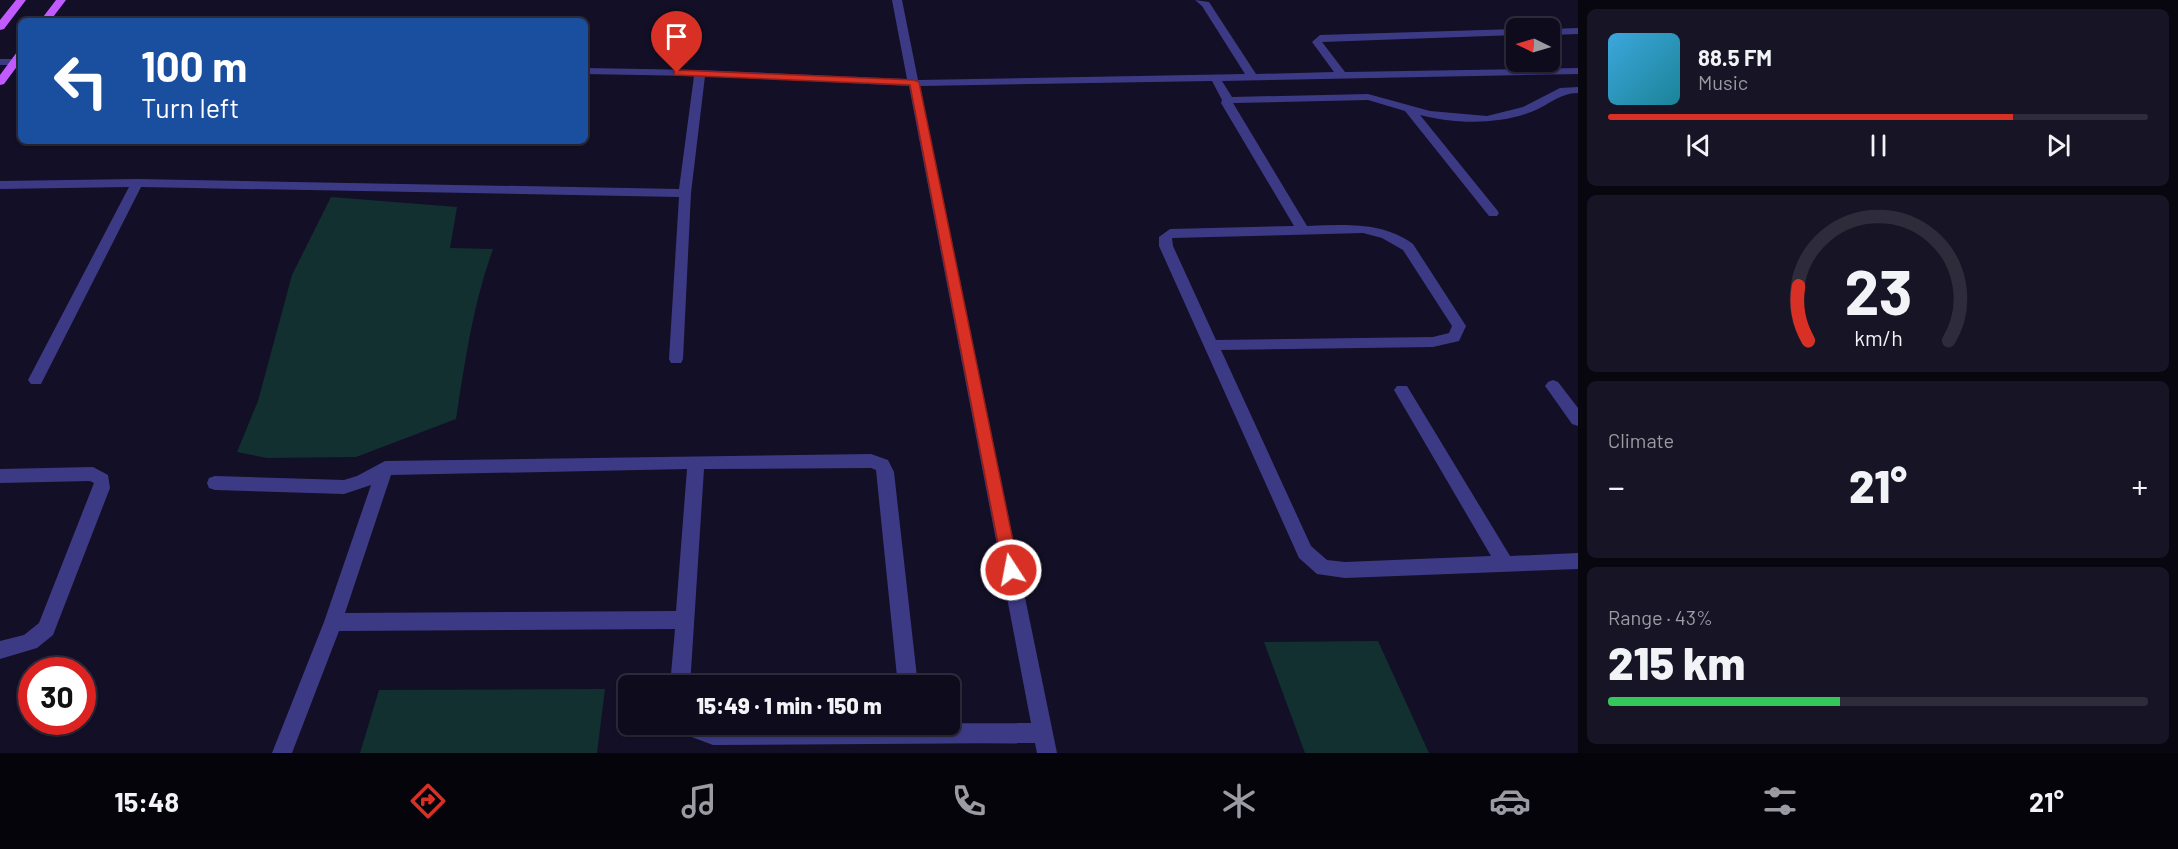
<!DOCTYPE html>
<html lang="en">
<head>
<meta charset="utf-8">
<style>
	body { margin:0; font-family:Barlow,sans-serif; background:#171425; color:#f1f3f6; height:100vh; display:flex; flex-direction:column; font-size:22px; white-space:nowrap }
	* { box-sizing:border-box; margin:0 }
	p { font-size:20px; color:#9b9ba3 }
	.icon { flex:none; width:33px; height:33px; fill:none; stroke:currentColor; stroke-width:2; stroke-linecap:round; stroke-linejoin:round }
	.map { position:relative; flex:1; overflow:hidden }
	.side { display:flex; flex-direction:column; gap:9px; padding:9px; background:#08060f; width:600px }
	.side>* { flex:none }
	.guide { position:absolute; left:18px; top:18px; width:570px; height:126px; border-radius:9px; box-shadow:0 2px 4px #0004,0 0 0 2px #2e2b3b; background:#1a4fa0; color:#fff; overflow:hidden }
	.needle { width:39px; rotate:275deg }
	.buttons { position:absolute; left:1506px; top:18px; display:grid; gap:12px }
	.buttons a { display:grid; place-items:center; width:54px; height:54px; border-radius:9px; background:#0e0b1c; box-shadow:0 2px 4px #0004,0 0 0 2px #2e2b3b; font-size:30px }
	.speed { position:absolute; left:18px; top:657px; display:flex; gap:12px; font-size:30px; font-weight:700; text-align:center }
	.speed>* { display:grid; place-content:center; width:78px; height:78px; border-radius:50%; background:#0e0b1c; box-shadow:0 2px 4px #0004,0 0 0 2px #2e2b3b; line-height:1 }
	.speed .limit { border:9px solid #d22; background:#fff; color:#111 }
	.pin { position:absolute; display:grid; place-items:center; width:51px; height:51px; color:#fff; margin:-62px -26px; border-radius:50% 50% 50% 0; rotate:-45deg; box-shadow:0 0 6px #0007 }
	.pin .icon { rotate:45deg }
	.me { position:absolute; width:66px; margin:-33px; rotate:349deg; stroke-linejoin:round; filter:drop-shadow(0 0 4px #0008) }
	.turn { display:flex; align-items:center; gap:21px; height:126px; padding:0 24px; font-size:27px }
	.turn .icon { width:78px; height:78px; stroke-width:2.5 }
	.turn b { display:block; font-size:42px; line-height:51px }
	.big { font-size:45px; font-weight:800; line-height:1.1 }
	.side .widget { flex:1; display:flex; flex-direction:column; justify-content:center; gap:9px; min-width:0; padding:0 21px; border-radius:9px; background:#171425 }
	.side .dial { align-items:center; gap:0 }
	.dial svg { height:156px; overflow:visible; fill:none; stroke:#2e2b3b; stroke-width:7; stroke-linecap:round; text-anchor:middle }
	.dial text { fill:#f1f3f6; stroke:none }
	.song { display:flex; align-items:center; gap:18px }
	.cover { width:72px; height:72px; border-radius:9px; background:linear-gradient(135deg,hsl(200 70% 55%),hsl(190 70% 35%)) }
	.played { height:6px; border-radius:3px; background:linear-gradient(90deg,#d93025 75%,#2e2b3b 75%) }
	.keys { display:flex; justify-content:space-around; direction:ltr }
	.heat { display:flex; justify-content:space-between; align-items:center; font-size:33px; direction:ltr }
	.charge { height:9px; border-radius:4px; background:linear-gradient(90deg,#34c759 43%,#2e2b3b 0) }
	.trip { position:absolute; left:618px; top:675px; width:342px; height:60px; border-radius:9px; background:#0e0b1c; box-shadow:0 2px 4px #0004,0 0 0 2px #2e2b3b; font-weight:800; line-height:60px; text-align:center }
	.dock { display:flex; height:96px; justify-content:space-around; align-items:center; background:#06040b; color:#9b9ba3 }
	.dock .icon { width:42px; height:42px }
	.dock .current { color:#d93025 }
	.dock b { font-size:27px; color:#f1f3f6 }
	main { display:flex; flex:1; min-height:0 }
	.map>svg:first-child { display:block }
	.green { fill:#12302f }
	.lines { fill:none; stroke-linecap:round; stroke-linejoin:round }
	.minor { fill:#3d3a85; fill-rule:evenodd }
	.primary { fill:#c25bff; fill-rule:evenodd }
	.route { fill:#d93025; stroke:#8d1f18; stroke-width:1.5 }
</style>
</head>
<body>
<main>
<div class="map">
<svg width="1578" height="753" viewBox="0 0 1578 753">
	<rect width="100%" height="100%" fill="#130f26"/>
	<!-- green -->
	<path class="green" d="M331 197 457 207 450 248 493 249C473 304 465 361 456 419L356 457 267 458 237 452 258 401 292 275Z
		M1378 641 1429 753H1305L1264 642Z
		M605 689 597 753H360L379 690Z"/>
	<g class="lines">
		<!-- minor -->
		<path class="minor" d="M892 0H902L918 80 1245 74 1202 6 1195 0 1209 2 1256 74 1334 72 1312 42 1320 35 1516 29V35L1322 42 1345 72 1578 68V74L1222 81 1232 97 1368 94 1430 111 1487 116 1523 107 1560 88 1578 87V93C1559 93 1548 106 1531 112 1498 125 1454 124 1420 115L1497 210 1499 213 1497 216H1489L1405 111 1368 100 1233 103 1307 226C1344 225 1381 221 1413 244L1466 326 1459 341 1433 347 1221 350 1311 546 1327 560 1345 562 1491 556 1394 390 1397 386H1407L1510 556 1578 553V569L1345 578 1317 574 1299 558 1159 246V237L1170 229 1294 226 1221 103 1222 100 1212 81 920 86 1057 753H1037L1035 743 713 745 689 736 682 724 1031 723 909 86 705 76 691 193 683 359 681 363H671L669 359 679 197 141 187 41 384H31L28 380 129 187 0 189V181L137 179 679 189 694 76 585 74V68L700 70 907 79ZM1363 233 1382 238 1403 250 1452 326 1449 333 1433 337 1216 340 1173 246 1172 238Z
			M1578 28V34L1550 35V29Z
			M0 59H21V65H0Z
			M1553 380 1558 382 1578 408V426L1572 424 1548 390 1545 386 1548 382Z
			M871 454 888 460 894 472 918 686H898L876 470 871 468 704 469 690 686H670L675 629 339 631 292 753H272L324 622 371 485 344 494 215 490 209 488 207 483 209 478 215 476 344 480 357 476 385 461ZM687 469 676 611 345 613 391 475Z
			M93 467 108 475 110 488 53 635 37 648 0 659V641L24 635 39 623 94 483 90 481 0 483V469Z"/>
		<!-- primary -->
		<path class="primary" d="M16 0H26L4 29 0 30V20Z
			M56 0H66L50 21H40Z
			M21 51V61L4 84 0 85V75L17 52Z"/>
	</g>
	<!-- route -->
	<path class="route" d="M677 70 914 80 919 82 1019 570 1016 576 1011 578 1005 576 1003 570 910 85 674 75V71Z"/>
</svg>
<div class="buttons">
<a><svg class="needle" viewBox="-14 -14 28 28"><path d="M0-13l5 13h-10z" fill="#e53935"/><path d="M0 13l5-13h-10z" fill="#9b9ba3"/></svg></a>
</div>
<div class="speed"><div class="limit">30</div></div>
<div class="pin" style="left:677px;top:73px;background:#d93025"><svg class="icon" aria-label="arrive" viewBox="0 0 24 24"><path d="M6 21V4h12l-3 4 3 4H6"/></svg></div>
<svg class="me" style="left:1011px;top:570px" viewBox="-20 -20 40 40"><circle r="17" fill="#d93025" stroke="#fff" stroke-width="3"/><path d="M0-11L8 9 0 5-8 9z" fill="#fff"/></svg>
<div class="trip">15:49 · 1 min · 150 m</div>
<div class="guide">
<div class="turn"><svg class="icon" aria-label="left" viewBox="0 0 24 24"><path d="M17 20v-9H6M10 6l-5 5 5 5"/></svg><div><b>100 m</b>Turn left</div></div>
</div>
</div>
<section class="side">
<div class="widget">
<div class="song"><i class="cover"></i><div><b>88.5 FM</b><p>Music</p></div></div>
<div class="played"></div>
<div class="keys"><svg class="icon" aria-label="previous" viewBox="0 0 24 24"><path d="M18 5L8 12l10 7zM5 5v14"/></svg><svg class="icon" aria-label="pause" viewBox="0 0 24 24"><path d="M8 5v14M16 5v14"/></svg><svg class="icon" aria-label="next" viewBox="0 0 24 24"><path d="M6 5l10 7-10 7zM19 5v14"/></svg></div>
</div>
<div class="widget dial"><svg viewBox="0 0 100 80">
<path d="M14 69A42 42 0 1 1 86 69"/>
<path d="M14 69A42 42 0 0 1 9 41" stroke="#d93025"/>
<text x="50" y="56" font-size="32" font-weight="700">23</text>
<text x="50" y="72" font-size="11">km/h</text>
</svg></div>
<div class="widget"><p>Climate</p>
<div class="heat"><a>−</a><b class="big">21°</b><a>+</a></div>
</div>
<div class="widget"><p>Range · 43%</p><b class="big">215 km</b><div class="charge"></div></div>
</section>
</main>
<nav class="dock">
<b>15:48</b>
<svg class="icon current" aria-label="directions" viewBox="0 0 24 24"><path d="M12 3l9 9-9 9-9-9zM9 14v-3h6M13 9l2 2-2 2"/></svg>
<svg class="icon" aria-label="music" viewBox="0 0 24 24"><path d="M9 18V5l10-2v13"/><circle cx="6" cy="18" r="3"/><circle cx="16" cy="16" r="3"/></svg>
<svg class="icon" aria-label="phone" viewBox="0 0 24 24"><path d="M5 4h4l2 5-3 2q2 4 5 5l2-3 5 2v4C11 20 4 13 5 4z"/></svg>
<svg class="icon" aria-label="climate" viewBox="0 0 24 24"><path d="M12 3v18M4 7l16 10M4 17L20 7"/></svg>
<svg class="icon" aria-label="car" viewBox="0 0 24 24"><path d="M5 17H2v-5l4-1 3-4h7l3 4 3 1v5h-3M9 17h6M6 11h13"/><circle cx="7" cy="17" r="2"/><circle cx="17" cy="17" r="2"/></svg>
<svg class="icon" aria-label="filters" viewBox="0 0 24 24"><path d="M4 7h16M4 17h16"/><circle cx="9" cy="7" r="2"/><circle cx="15" cy="17" r="2"/></svg>
<b>21°</b>
</nav>
</body>
</html>
